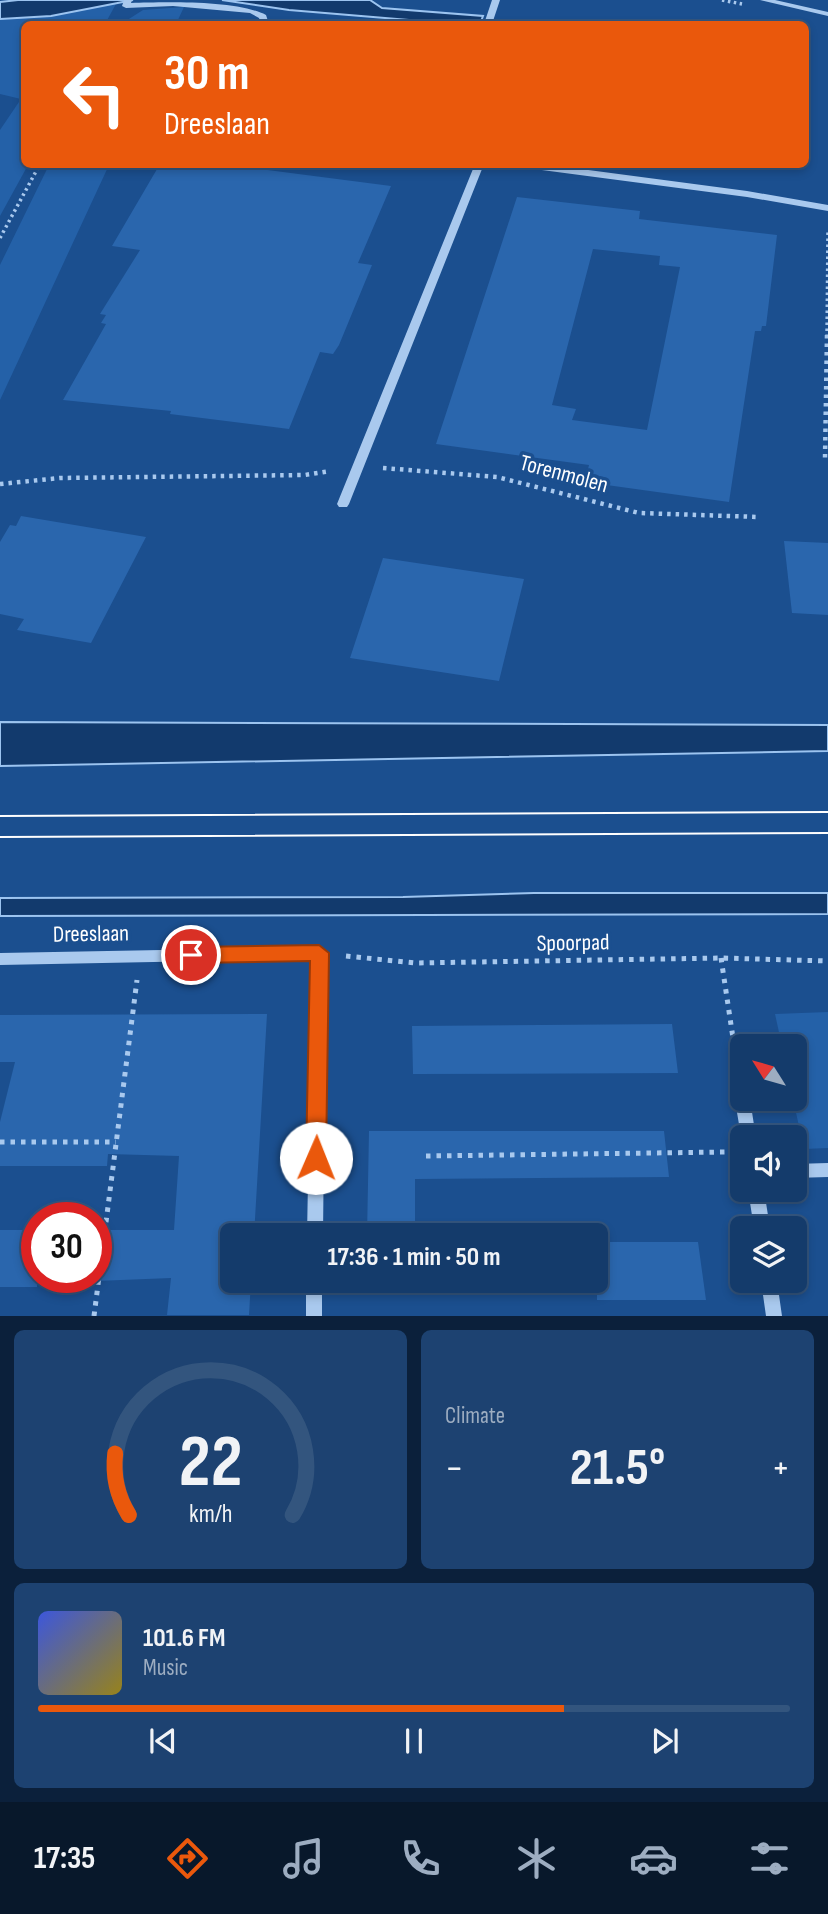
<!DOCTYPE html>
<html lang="en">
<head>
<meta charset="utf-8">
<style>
	body { margin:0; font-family:"Sofia Sans Condensed",sans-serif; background:#1d4271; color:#f1f3f6; height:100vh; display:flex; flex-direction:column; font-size:26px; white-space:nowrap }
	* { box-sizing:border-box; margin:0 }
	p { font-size:23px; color:#9dadc1 }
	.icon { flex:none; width:38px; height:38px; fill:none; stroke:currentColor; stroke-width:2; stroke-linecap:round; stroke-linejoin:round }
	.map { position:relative; height:1316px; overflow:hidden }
	.details { display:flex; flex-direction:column; gap:14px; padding:14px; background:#0b203b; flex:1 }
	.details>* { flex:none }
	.guide { position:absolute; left:21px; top:21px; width:788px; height:147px; border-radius:10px; box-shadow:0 4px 10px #0003,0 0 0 2px #33557e; background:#ea580c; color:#fff; overflow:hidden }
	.needle { width:46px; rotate:307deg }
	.fabs { position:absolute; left:730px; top:1034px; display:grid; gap:14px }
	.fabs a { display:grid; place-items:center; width:77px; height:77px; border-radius:10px; background:#143b6b; box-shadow:0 4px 10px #0003,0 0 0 2px #33557e; font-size:35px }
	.speed { position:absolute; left:21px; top:1202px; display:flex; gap:14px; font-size:35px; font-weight:700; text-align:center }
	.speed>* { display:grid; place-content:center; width:91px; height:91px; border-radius:50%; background:#143b6b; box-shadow:0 4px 10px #0003,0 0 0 2px #33557e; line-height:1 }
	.speed .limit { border:10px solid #d22; background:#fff; color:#111 }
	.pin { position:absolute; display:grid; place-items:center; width:60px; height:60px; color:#fff; margin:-30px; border:4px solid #fff; border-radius:50%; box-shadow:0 2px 7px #0007 }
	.me { position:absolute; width:77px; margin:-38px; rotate:1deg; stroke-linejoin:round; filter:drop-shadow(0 0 5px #0008) }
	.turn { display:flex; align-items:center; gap:24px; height:147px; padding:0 28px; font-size:32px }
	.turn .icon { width:91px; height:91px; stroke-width:2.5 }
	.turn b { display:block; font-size:49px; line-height:60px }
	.big { font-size:52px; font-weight:700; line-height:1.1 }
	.details .card { flex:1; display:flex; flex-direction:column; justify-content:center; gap:10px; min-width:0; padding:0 24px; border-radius:10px; background:#1d4271 }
	.details .dial { align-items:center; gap:0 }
	.dial svg { height:182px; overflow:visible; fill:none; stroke:#33557e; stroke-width:7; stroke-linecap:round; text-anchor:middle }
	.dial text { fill:#f1f3f6; stroke:none }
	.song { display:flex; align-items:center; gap:21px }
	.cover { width:84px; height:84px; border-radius:10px; background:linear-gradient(135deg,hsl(230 70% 55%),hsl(50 70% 35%)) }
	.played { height:7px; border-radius:4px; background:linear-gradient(90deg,#ea580c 70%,#33557e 70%) }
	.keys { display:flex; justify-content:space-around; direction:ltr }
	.heat { display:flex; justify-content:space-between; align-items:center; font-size:38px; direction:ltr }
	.details .tiles { flex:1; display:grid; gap:14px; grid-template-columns:1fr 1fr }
	.card:last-child { grid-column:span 2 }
	.trip { position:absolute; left:220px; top:1223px; width:388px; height:70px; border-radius:10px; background:#143b6b; box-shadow:0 4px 10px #0003,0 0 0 2px #33557e; font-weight:700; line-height:70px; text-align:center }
	.tabs { display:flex; height:112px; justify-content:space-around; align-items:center; background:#08182b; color:#9dadc1 }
	.tabs .icon { width:49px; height:49px }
	.tabs .current { color:#ea580c }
	.tabs b { font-size:32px; color:#f1f3f6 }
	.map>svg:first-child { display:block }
	.green { fill:#2461a8 }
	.water { fill:#123a6d; stroke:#9cc4f0; stroke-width:2 }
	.building { fill:#2a66ad; fill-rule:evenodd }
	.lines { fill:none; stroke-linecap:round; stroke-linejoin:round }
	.path-far2 { stroke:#a9c9ee; stroke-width:3.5; stroke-dasharray:2.5 3.5; stroke-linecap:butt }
	.path-far1 { stroke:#a9c9ee; stroke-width:4.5; stroke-dasharray:3.5 5; stroke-linecap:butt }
	.path { stroke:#a9c9ee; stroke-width:5; stroke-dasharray:4.5 6; stroke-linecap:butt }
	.minor { fill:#a9c9ee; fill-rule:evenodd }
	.tram { stroke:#fff; stroke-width:2 }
	.route { fill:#ea580c; stroke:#983908; stroke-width:2 }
	.labels { text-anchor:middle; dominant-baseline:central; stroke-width:7; stroke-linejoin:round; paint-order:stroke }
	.street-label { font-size:23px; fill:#fff; stroke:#1b4f8f }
</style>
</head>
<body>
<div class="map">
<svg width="828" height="1316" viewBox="0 0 828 1316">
	<rect width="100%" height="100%" fill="#1b4f8f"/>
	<!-- green -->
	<path class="green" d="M117 2 105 24H24V164L28 165 0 216V130L21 99 0 94V19L51 16Z
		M184 7 176 24H121L143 10Z
		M49 165H109L0 400V265Z
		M828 1012V1148L804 1149 793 1099 794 1046H782L775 1014Z"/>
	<!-- water -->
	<path class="water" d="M18 0H133L51 16 0 19V2Z
		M222 0H370L382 8 483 16 480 24H457L289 10Z
		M0 722 828 725V751L0 766Z
		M534 893H828V914L0 916V898L403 897Z"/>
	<!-- building -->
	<path class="building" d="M160 164H220L391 186 358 263 372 265 339 345 333 354 320 352 289 429 170 414 171 411 63 400 106 324 101 323 106 315 100 314 140 250 112 246Z
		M517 197 640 211 639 219 777 235 766 326H762L761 331H755L729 502 585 482 589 465 436 444ZM593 249 660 256 659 265 680 267 647 430 572 420 576 409 552 405Z
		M21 516 146 537 91 643 17 630 24 619 0 614V542L10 525 16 526Z
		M784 541 828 543V615L792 613Z
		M383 558 524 579 499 681 350 658Z
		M267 1014 254 1236H233V1281H251L249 1315H167L171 1278 96 1281V1230H174L179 1156 108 1154 107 1166H0V1122L15 1062H0V1015Z
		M672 1024 678 1073 413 1074 412 1026Z
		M369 1131H664L669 1177 415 1179V1236H367Z
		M0 1230H37V1287H0Z
		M597 1242H698L706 1300H597Z"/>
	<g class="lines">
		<!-- path-far2 -->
		<path class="path-far2" d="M722 0 742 4
			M0 238 40 164
			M827 337 828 231"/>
		<!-- path-far1 -->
		<path class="path-far1" d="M827 335 825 458H828
			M383 468 497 477 639 513 759 517
			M0 484 60 478 305 475 330 471"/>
		<!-- path -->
		<path class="path" d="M346 956 415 963 721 958 828 961
			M721 958 736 1058
			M0 1142H116
			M426 1156 726 1152
			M94 1316 137 980"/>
		<!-- minor -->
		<path class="minor" d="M124 0H132L131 3C165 2 237 0 266 15L269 24H261L259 18 250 13 173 6 126 8 122 6Z
			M492 0H500L492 24H484Z
			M760 0H775L828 12V16Z
			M351 20 383 22 387 24H293L297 22Z
			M475 164H484L349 504 347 507H339L337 504Z
			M515 164H543L747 191 828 205V211L747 197 519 167Z
			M319 947 324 949 326 953 323 1236H307L312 959 0 965V953Z
			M740 1076 742 1077V1099H750L756 1138H742V1142L732 1083 735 1078Z
			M828 1163V1177L794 1178V1164Z
			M748 1190H764L770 1228H754Z
			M306 1281H322V1316H306Z
			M761 1281H777L782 1316H766Z"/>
		<!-- tram -->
		<path class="tram" d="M0 816 828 812
			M0 837 828 833"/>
	</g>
	<!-- route -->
	<path class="route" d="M319 945 329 953 326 1158 323 1165 316 1168 309 1165 306 1158 310 961 191 963 185 961 182 955 185 950 191 947Z"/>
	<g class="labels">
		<!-- street labels -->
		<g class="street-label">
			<text transform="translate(564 474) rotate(15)">Torenmolen</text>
			<text transform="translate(91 934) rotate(-1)">Dreeslaan</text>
			<text transform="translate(573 943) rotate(-1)">Spoorpad</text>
		</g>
	</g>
</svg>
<div class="fabs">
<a><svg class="needle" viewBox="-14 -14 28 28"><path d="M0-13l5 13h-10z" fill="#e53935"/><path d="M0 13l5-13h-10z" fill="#9dadc1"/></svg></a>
<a><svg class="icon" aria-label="sound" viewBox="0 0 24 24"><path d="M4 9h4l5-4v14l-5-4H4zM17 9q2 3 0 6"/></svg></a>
<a><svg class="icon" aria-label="layers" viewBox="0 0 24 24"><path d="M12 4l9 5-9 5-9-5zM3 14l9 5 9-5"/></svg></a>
</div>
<div class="speed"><div class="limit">30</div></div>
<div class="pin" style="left:191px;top:955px;background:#d93025"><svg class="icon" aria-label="arrive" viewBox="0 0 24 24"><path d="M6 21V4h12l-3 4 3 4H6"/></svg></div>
<svg class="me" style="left:316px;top:1158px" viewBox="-20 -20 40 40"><circle r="19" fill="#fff"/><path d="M0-13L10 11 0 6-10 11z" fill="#ea580c"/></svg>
<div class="trip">17:36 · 1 min · 50 m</div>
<div class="guide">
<div class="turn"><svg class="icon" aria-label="left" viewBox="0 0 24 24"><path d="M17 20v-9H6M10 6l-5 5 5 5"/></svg><div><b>30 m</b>Dreeslaan</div></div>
</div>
</div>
<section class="details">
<div class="tiles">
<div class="card dial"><svg viewBox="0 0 100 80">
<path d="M14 69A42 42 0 1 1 86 69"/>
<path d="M14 69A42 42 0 0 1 8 42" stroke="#ea580c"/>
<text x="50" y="56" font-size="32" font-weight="700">22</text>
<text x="50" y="72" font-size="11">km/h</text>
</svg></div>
<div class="card"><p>Climate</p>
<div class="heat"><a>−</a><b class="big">21.5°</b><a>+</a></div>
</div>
<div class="card">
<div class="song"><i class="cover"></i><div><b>101.6 FM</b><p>Music</p></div></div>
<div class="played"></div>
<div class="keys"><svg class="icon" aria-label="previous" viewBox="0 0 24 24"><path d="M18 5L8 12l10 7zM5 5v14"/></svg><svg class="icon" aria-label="pause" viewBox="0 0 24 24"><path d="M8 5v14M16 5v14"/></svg><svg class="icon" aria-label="next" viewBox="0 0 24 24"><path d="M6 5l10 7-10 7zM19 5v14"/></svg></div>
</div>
</div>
</section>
<nav class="tabs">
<b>17:35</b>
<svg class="icon current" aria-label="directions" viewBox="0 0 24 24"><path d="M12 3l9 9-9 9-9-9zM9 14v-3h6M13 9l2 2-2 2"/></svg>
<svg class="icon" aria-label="music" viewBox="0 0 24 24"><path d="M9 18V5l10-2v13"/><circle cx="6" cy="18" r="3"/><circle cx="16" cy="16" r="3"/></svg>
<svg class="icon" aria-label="phone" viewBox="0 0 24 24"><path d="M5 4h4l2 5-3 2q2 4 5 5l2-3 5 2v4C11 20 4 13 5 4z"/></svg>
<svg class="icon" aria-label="climate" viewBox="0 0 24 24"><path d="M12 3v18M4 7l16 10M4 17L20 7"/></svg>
<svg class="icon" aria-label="car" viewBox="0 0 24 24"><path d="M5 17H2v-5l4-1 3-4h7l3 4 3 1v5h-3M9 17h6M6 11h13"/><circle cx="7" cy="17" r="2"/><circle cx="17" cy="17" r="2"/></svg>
<svg class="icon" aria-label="filters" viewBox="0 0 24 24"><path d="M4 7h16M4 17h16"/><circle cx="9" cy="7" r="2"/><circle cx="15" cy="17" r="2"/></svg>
</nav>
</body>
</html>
